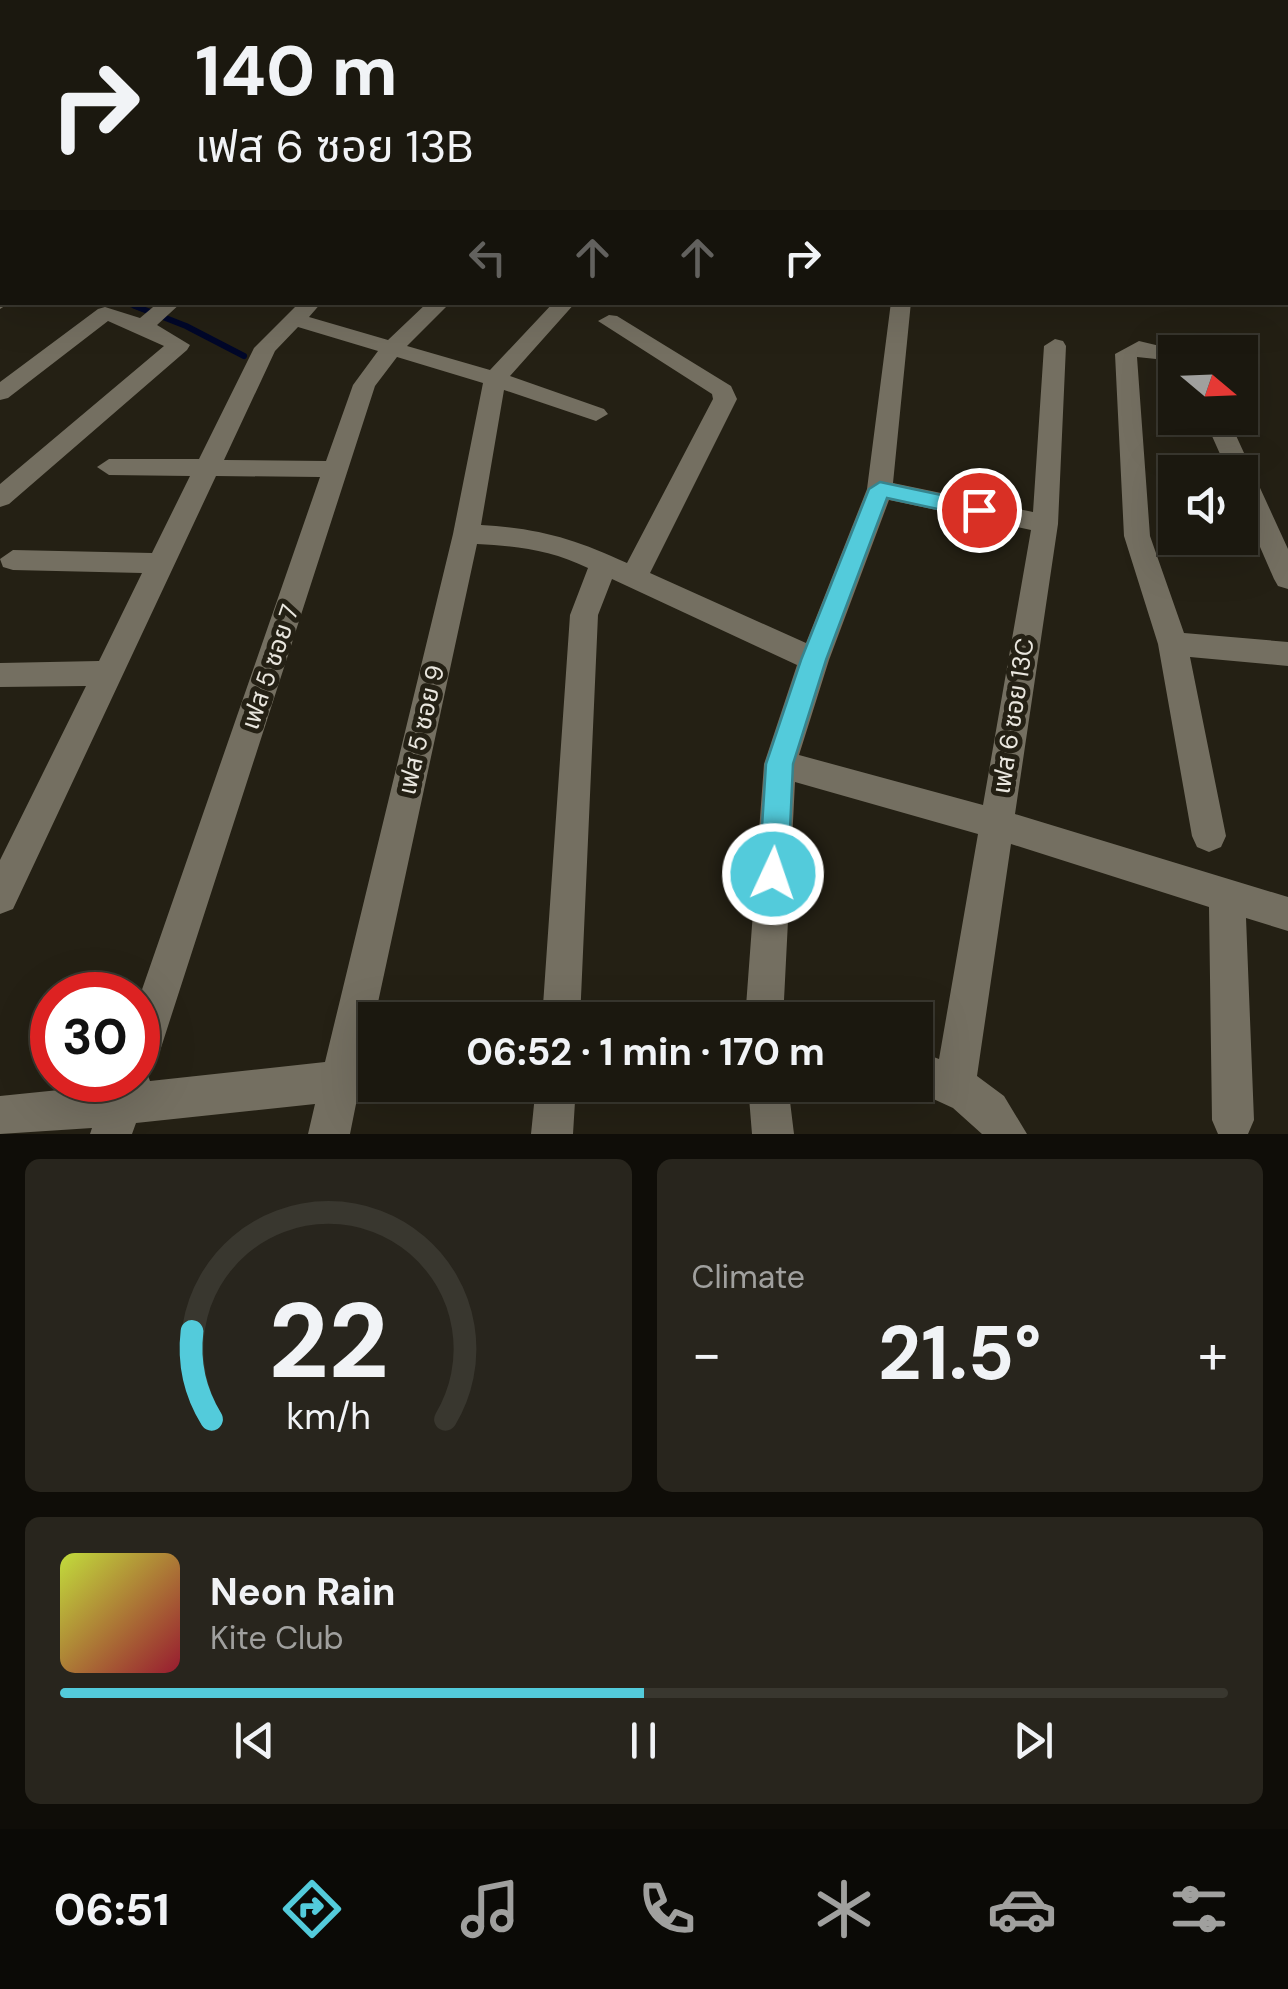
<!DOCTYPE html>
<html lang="en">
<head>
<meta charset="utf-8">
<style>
	body { margin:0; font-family:"DM Sans","Noto Sans Thai",sans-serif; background:#28251d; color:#f1f3f6; height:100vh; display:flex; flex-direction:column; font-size:38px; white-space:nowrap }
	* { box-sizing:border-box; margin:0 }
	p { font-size:32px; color:#a0a09e }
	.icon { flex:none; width:55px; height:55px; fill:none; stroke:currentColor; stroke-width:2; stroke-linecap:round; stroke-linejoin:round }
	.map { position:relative; height:1134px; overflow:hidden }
	.sheet { display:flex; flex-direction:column; gap:25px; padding:25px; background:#0f0d08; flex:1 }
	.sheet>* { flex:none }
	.top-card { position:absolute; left:0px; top:0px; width:1290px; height:305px; box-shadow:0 10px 40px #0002,0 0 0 2px #39372f; background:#1b180f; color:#f1f3f6; overflow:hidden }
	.needle { width:65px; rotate:109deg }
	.tools { position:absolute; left:1158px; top:335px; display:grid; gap:20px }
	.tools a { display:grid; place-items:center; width:100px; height:100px; border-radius:0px; background:#1b180f; box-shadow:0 10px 40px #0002,0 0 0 2px #39372f; font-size:50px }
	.speed { position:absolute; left:30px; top:972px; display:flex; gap:20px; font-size:50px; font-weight:700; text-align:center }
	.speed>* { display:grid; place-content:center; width:130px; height:130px; border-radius:50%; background:#1b180f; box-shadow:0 10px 40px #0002,0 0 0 2px #39372f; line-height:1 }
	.speed .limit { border:15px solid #d22; background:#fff; color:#111 }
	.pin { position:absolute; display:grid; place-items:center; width:85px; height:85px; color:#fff; margin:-42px; border:5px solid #fff; border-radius:50%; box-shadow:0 2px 10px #0007 }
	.me { position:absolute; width:110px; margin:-55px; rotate:3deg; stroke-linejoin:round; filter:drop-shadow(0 0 8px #0008) }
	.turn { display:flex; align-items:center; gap:35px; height:210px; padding:0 30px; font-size:45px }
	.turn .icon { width:130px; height:130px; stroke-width:2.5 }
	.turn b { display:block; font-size:70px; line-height:85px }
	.lanes { display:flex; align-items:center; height:95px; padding:0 30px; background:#0003; justify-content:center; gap:50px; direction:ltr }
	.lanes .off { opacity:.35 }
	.big { font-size:75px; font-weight:700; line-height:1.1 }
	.sheet .widget { flex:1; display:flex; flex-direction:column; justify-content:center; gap:15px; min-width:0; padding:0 35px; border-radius:15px; background:#28251d }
	.sheet .dial { align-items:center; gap:0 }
	.dial svg { height:260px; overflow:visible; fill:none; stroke:#39372f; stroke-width:7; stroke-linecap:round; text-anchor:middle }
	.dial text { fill:#f1f3f6; stroke:none }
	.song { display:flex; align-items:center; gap:30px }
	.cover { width:120px; height:120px; border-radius:15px; background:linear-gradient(135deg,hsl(70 70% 55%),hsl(350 70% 35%)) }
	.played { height:10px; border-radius:5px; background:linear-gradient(90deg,#53cbdb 50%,#39372f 50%) }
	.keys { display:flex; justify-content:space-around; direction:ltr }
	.heat { display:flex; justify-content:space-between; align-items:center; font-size:55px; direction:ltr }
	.sheet .tiles { flex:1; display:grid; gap:25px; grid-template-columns:1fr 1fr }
	.widget:last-child { grid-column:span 2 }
	.trip { position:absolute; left:358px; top:1002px; width:575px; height:100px; border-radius:0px; background:#1b180f; box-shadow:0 10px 40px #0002,0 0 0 2px #39372f; font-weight:700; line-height:100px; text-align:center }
	.tab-bar { display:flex; height:160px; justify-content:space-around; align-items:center; background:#0b0a06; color:#a0a09e }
	.tab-bar .icon { width:70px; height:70px }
	.tab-bar .on { color:#53cbdb }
	.tab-bar b { font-size:45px; color:#f1f3f6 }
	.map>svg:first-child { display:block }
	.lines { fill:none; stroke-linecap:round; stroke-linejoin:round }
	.stream-far1 { stroke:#000729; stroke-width:5 }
	.stream { stroke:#000729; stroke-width:6 }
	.minor { fill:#746f61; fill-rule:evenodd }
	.route { fill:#53cbdb; stroke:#36848e; stroke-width:2.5 }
	.labels { text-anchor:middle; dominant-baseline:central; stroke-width:10; stroke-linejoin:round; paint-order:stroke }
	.street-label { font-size:25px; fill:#e9e6de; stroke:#242014 }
</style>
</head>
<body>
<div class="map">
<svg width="1288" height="1134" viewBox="0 0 1288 1134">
	<rect width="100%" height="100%" fill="#242014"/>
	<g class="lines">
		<!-- stream-far1 -->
		<path class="stream-far1" d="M124 302 142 309"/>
		<!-- stream -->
		<path class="stream" d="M135 306 186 326 244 356"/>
		<!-- minor -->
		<path class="minor" d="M76 0H97L99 2H78Z
			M209 0H231L233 2H211Z
			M438 0H467L469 2H440Z
			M669 0H690L692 2H671Z
			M1036 0H1050L1052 2H1038Z
			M1159 0H1175L1177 2H1161Z
			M1190 0H1221L1223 2H1192Z
			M2 86V96L0 97V87Z
			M2 205V217L0 218V206Z
			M0 295 2 302H11L0 309Z
			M159 302H182L157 325 190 345 187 350 9 504 0 507V484L164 346 108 321 8 398 0 400V382L98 309 105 307 140 318Z
			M300 302H322L309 317 388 340 428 302H451L407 346 490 370 554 302H576L510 376 604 409 608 414 596 421 504 390 481 525C539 528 575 539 627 563L713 399 712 394 598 321 609 315 617 316 731 386 737 399 650 573 806 643 867 489 891 302H911L893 483 1033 512 1044 346 1055 339 1063 341 1066 346 1058 524 1015 814 1288 897V931L1246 918 1254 1120 1248 1134H1218L1212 1120 1209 907 1011 844 977 1076 1004 1096 1027 1134H982L953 1108 903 1085H915V1050L939 1059 978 834 795 782 783 1020H745L764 764 797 665 612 579 598 615 580 1020H542L570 615 588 568C551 550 518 546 477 544L366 1058 375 1057V1085H392L389 1091 357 1099 350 1134H308L315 1104 136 1123 132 1134H90L92 1128 0 1134V1096L108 1085 110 1080H138V1001L320 477 216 476 13 909 0 914V860L86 686 0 687V663L99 661 142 573 13 570 3 567 0 559 13 550 152 553 190 476 109 475 97 467 109 459H199L254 348ZM298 327 378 351 353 385 326 461 224 460 275 351ZM397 357 483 383 453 534 325 1062 150 1081 147 1073 158 1057 375 386ZM889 500 1031 530 983 805 799 755 829 660Z
			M1139 341 1185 352H1175V361L1137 357 1150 536 1184 633 1288 642V666L1190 657 1226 836 1221 847 1209 852 1197 847 1192 836 1158 644 1124 536 1115 354Z
			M1204 418H1228L1288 549V589L1278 586 1274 579 1240 501V472H1228Z
			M536 1085H576L573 1134H531Z
			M748 1085H788L794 1134H752Z"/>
	</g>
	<!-- route -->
	<path class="route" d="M880 482 979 503 990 510 979 518 887 498 826 660 793 764 788 874 784 883 773 887 763 883 759 874 766 764 801 660 869 489Z"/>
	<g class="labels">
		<!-- street labels -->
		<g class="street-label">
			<text transform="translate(270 667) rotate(-71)">เฟส 5 ซอย 7</text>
			<text transform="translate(1013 716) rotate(-81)">เฟส 6 ซอย 13C</text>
			<text transform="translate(421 730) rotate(-77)">เฟส 5 ซอย 9</text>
		</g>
	</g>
</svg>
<div class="tools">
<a><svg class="needle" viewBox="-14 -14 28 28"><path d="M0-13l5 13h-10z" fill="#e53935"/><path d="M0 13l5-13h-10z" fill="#a0a09e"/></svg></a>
<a><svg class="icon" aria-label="sound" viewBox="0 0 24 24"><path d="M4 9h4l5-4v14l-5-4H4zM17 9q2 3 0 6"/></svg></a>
</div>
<div class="speed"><div class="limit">30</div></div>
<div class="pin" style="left:979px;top:510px;background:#d93025"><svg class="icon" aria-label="arrive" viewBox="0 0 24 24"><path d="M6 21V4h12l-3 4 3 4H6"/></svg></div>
<svg class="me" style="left:773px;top:874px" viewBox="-20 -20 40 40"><circle r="17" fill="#53cbdb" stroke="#fff" stroke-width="3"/><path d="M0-11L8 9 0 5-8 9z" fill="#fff"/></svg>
<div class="trip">06:52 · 1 min · 170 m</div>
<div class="top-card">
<div class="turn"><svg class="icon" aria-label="right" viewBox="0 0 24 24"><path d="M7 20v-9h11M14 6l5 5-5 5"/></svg><div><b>140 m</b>เฟส 6 ซอย 13B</div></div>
<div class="lanes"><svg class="icon off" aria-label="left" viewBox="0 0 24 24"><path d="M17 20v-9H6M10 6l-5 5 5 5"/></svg><svg class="icon off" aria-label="ahead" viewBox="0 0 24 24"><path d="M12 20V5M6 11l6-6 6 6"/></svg><svg class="icon off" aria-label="ahead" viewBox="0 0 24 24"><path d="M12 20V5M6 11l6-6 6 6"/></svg><svg class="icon" aria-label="right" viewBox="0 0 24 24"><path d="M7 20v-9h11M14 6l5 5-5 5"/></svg></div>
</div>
</div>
<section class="sheet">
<div class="tiles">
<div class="widget dial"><svg viewBox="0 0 100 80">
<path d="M14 69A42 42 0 1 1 86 69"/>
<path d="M14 69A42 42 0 0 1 8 42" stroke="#53cbdb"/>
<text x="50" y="56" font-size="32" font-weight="700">22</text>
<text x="50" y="72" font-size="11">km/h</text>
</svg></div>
<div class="widget"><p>Climate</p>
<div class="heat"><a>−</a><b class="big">21.5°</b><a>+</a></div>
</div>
<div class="widget">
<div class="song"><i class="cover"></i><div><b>Neon Rain</b><p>Kite Club</p></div></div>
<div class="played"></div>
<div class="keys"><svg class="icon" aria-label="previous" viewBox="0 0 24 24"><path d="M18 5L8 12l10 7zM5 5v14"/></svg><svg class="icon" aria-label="pause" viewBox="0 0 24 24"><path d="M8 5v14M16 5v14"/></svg><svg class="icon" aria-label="next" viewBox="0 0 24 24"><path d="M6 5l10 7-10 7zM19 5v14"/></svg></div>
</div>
</div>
</section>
<nav class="tab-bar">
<b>06:51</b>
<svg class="icon on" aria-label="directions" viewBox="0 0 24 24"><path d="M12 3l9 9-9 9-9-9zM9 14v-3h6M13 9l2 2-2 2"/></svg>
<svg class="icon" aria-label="music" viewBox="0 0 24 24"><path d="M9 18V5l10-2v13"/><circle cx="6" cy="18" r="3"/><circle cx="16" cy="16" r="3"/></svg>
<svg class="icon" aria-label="phone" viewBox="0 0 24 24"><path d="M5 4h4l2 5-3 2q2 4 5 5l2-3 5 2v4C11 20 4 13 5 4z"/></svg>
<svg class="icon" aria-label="climate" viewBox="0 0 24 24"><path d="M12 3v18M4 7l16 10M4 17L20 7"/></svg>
<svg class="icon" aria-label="car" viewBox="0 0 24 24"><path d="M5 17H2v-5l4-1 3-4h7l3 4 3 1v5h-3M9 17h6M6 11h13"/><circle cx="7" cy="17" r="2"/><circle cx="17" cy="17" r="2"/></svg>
<svg class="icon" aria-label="filters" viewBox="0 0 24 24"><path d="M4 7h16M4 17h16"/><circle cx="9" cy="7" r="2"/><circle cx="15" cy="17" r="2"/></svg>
</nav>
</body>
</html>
